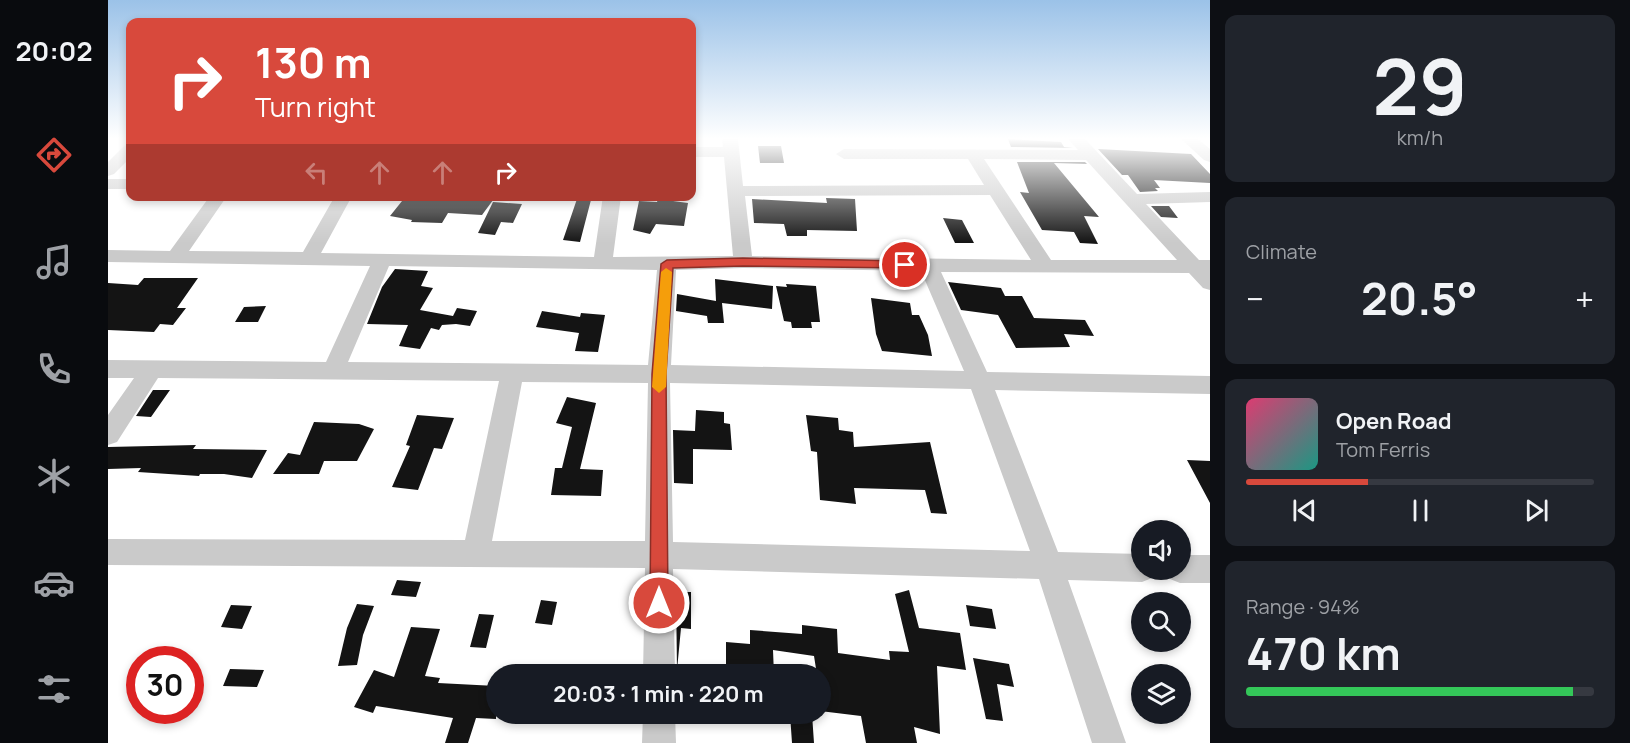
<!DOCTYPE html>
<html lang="en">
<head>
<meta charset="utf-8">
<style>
	body { margin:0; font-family:Manrope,sans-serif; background:#20242c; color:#f1f3f6; height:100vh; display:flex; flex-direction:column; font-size:22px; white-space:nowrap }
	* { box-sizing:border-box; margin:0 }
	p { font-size:20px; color:#9ea1a6 }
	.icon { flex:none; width:33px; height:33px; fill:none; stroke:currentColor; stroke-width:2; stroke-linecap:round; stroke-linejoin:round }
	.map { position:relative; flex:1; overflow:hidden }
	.sheet { display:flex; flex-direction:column; gap:15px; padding:15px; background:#0d0f14; width:420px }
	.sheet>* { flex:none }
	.banner { position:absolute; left:18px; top:18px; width:570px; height:183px; border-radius:12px; box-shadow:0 3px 9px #0003; background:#d8493c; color:#fff; overflow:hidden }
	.controls { position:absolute; left:1023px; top:520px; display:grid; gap:12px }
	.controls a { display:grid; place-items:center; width:60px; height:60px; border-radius:50%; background:#171b24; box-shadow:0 3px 9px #0003; font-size:30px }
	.speed { position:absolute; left:18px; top:646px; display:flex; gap:12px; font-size:30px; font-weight:700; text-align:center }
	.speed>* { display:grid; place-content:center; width:78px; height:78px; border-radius:50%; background:#171b24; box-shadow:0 3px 9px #0003; line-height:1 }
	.speed .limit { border:9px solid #d22; background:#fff; color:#111 }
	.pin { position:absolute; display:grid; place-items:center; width:51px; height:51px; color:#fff; margin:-26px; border:3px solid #fff; border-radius:50%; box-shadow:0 2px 6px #0007 }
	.me { position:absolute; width:66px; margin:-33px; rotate:0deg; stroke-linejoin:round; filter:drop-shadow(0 0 4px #0008) }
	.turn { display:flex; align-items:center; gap:21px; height:126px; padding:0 30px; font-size:27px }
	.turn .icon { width:78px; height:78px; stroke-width:2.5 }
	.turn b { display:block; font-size:42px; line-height:51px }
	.lanes { display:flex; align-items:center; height:57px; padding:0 30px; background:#0003; justify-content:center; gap:30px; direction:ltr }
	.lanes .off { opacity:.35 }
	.big { font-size:45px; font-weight:700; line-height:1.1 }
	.sheet .widget { flex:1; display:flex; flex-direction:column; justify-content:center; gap:9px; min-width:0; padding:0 21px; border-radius:12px; background:#20242c }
	.sheet .dial { align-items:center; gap:0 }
	.dial b { font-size:78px; line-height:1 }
	.song { display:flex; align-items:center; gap:18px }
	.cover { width:72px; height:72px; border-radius:9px; background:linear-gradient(135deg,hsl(340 70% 55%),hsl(170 70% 35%)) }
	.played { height:6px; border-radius:3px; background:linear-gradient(90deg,#d8493c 35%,#363941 35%) }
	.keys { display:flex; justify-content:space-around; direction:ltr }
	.heat { display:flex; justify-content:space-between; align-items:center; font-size:33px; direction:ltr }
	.charge { height:9px; border-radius:4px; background:linear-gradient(90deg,#34c759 94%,#363941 0) }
	.trip { position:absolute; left:378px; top:664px; width:345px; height:60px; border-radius:30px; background:#171b24; box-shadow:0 3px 9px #0003; font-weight:700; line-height:60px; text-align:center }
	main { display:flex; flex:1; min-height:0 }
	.tabs { display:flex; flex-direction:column; width:108px; justify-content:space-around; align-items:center; background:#090b0e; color:#9ea1a6 }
	.tabs .icon { width:42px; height:42px }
	.tabs .active { color:#d8493c }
	.tabs b { font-size:27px; color:#f1f3f6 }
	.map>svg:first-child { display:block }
	.building { fill:#141414 }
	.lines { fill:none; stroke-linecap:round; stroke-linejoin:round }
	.minor { fill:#cacaca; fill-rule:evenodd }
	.route { fill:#d8493c; stroke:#8c2f27; stroke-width:1.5 }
	.slow { fill:#f59e0b }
</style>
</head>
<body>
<main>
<nav class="tabs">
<b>20:02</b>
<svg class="icon active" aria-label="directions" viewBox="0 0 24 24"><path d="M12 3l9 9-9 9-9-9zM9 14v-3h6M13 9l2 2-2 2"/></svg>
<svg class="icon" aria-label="music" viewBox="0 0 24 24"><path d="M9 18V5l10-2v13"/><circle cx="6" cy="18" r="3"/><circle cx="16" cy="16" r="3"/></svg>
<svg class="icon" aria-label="phone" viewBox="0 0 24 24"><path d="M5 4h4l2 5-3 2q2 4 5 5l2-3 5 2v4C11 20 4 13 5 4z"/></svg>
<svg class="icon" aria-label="climate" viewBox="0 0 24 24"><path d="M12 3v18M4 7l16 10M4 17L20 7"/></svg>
<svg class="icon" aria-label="car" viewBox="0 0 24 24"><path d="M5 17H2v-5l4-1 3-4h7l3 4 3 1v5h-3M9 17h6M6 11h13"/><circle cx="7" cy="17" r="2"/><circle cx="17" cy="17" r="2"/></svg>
<svg class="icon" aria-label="filters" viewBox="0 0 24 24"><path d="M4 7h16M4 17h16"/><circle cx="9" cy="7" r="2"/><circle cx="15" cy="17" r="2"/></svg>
</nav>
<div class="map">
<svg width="1102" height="743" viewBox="0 0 1102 743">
	<rect width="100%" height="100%" fill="#fff"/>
	<!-- building -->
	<path class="building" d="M900 139 953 142 956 147 965 148 903 147Z
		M650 146H673L676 163H652Z
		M990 149 1083 154 1102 174V183L1046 180 1052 188H1047L1050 191 1032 192 1020 175H1014Z
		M909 162H977L979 164 946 163 991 217 976 216 990 244 972 243 966 232 934 230 912 192 921 193Z
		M298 196H388L374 215 340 213 334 223 303 222 304 220 282 216Z
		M470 196H484L472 242 455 240Z
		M718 198 747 199 749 231 699 230V236H679L676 224 646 223 644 199 719 203Z
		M550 199 580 203 576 226 548 224 542 234 525 230 531 201 549 202Z
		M385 202 414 204 405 223 393 222 387 235 370 233Z
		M1043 206H1061L1070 218 1053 217Z
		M835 218 854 220 866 243H847Z
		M287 269 320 271 313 286 325 288 312 310 345 316 349 308 369 311 362 326 348 324 334 325 331 330 323 328 312 349 291 346 300 325 259 324 274 287Z
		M36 278H90L69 308H78L65 325 52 324 46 332 0 330V283L30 285Z
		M607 279 665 286 664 309 614 303 616 323H600L599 316 568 311 569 294 608 301Z
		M840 282 893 288 897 296H914L926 318 977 320 986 336 956 334 962 347 908 348 890 315 853 310Z
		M678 284 708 286 712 322H703L704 328H684L683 322 676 321 668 286 679 287Z
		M763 298 802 303 804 315H811L820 335 824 356 774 351 768 334Z
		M158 306 150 322H127L136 307Z
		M434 311 472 317 473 313 497 315 490 352 467 351 471 333 428 327Z
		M45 390H62L43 417 28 416Z
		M459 397 488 403 472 469 495 470 493 496 443 495 447 468H454L464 427 448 423Z
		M588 410 616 412V423L622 424 624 450 585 449V484L566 483 565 430 587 431Z
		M309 415 346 418 334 449 326 448 310 490 284 487 302 446 298 445Z
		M698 415 730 418 731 430 745 432 746 447 822 442 839 514 823 513 817 490 746 488 748 504 712 500 709 452 703 451Z
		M206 422 251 424 266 429 249 461H216L211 474H165L180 453 192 455Z
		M88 445 85 449 159 450 144 478 116 474H92L91 476 30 472 33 468 0 469V447Z
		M1079 460 1102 461V503Z
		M289 580 313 582 308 597 283 595Z
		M801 590 811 628 852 633 858 670 829 666 832 734 806 727 809 743H758L753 716 712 711V675H709L706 656 665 650 666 675H618V642L642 644V630L694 634V625L729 629 730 653 782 660 781 651 801 652 787 594Z
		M568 592H583V629L573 628 569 670Z
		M433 600 449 602 444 625 427 623Z
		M249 604 266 606 255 635 249 665 230 666 239 628Z
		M123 605 144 606 134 629 113 627Z
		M858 605 884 609 888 629 862 626Z
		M371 614 386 615 378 648 362 647Z
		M303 627 332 629 317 676 332 678 330 683 388 686V719L368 718 360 743H337L345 718 268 706 265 713 246 707 266 670 286 677Z
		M865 658 901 664 906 687 889 684 895 721 878 719Z
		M122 669 156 670 149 687 115 686Z
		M682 714H704L706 743H684Z"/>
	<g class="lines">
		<!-- minor -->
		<path class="minor" d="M614 139H630L635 186 876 185 860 159H736L728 154 736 149 970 150 960 139H977L1029 194 1102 192V202L1038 204 1091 260H1102V290L1095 288 1081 273 833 272 879 372 1102 376V394L887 390 950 552 1034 554V570H1047L1044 578 1034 582 960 580 1018 743H984L931 579 565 569 567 675H535L537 568 0 565V539L357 540 391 381 50 378 9 442 0 445V415L26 378H0V360L218 362 262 266 0 262V250L62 251 102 196H119L81 251 195 252 227 196H244L213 253 486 257 495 196H513L505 257 625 256 616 157H584V147H615ZM876 159 978 160 1069 260H943ZM882 195 923 260 644 256 637 196ZM281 266 549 270 540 365 240 362ZM635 268 813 271 856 371 563 365 568 270ZM414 382 540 383 537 541H384ZM562 383 863 389 922 551 565 542Z
			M1073 139H1090L1102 149V162L1096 160Z
			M22 144V158L6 174 0 176V162L16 146Z
			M0 179H22V189H0Z
			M1072 555H1102V583H1072L1062 579 1058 570H1072Z
			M535 714H567L568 743H534Z"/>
	</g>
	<!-- sky -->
	<linearGradient id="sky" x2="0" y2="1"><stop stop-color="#9bc2e8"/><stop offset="0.57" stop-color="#fff"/><stop offset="1" stop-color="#fff" stop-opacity="0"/></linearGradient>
	<rect width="1102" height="243" fill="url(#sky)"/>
	<!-- route -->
	<path class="route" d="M635 258 797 261 803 265 797 268 635 266 565 268 558 374 560 603 557 609 551 612 545 609 542 603 544 374 553 264 559 260Z"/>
	<!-- slow -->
	<path class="slow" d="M558 268 564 272 558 387 551 393 544 387 553 272Z"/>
</svg>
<div class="controls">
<a><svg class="icon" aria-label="sound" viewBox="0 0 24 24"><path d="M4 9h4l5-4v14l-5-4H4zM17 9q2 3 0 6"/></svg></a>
<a><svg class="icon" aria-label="search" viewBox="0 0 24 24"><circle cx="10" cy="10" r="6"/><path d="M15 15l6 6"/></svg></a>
<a><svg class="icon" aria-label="layers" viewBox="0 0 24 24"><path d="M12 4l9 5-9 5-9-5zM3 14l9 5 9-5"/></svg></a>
</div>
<div class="speed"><div class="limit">30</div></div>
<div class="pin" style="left:797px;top:265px;background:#d93025"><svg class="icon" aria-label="arrive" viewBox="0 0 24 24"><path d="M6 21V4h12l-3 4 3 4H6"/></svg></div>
<svg class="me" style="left:551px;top:603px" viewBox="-20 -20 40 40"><circle r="17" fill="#d8493c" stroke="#fff" stroke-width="3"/><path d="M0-11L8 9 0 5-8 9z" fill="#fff"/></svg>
<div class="trip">20:03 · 1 min · 220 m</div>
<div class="banner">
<div class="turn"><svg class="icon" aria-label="right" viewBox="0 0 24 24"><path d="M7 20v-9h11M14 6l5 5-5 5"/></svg><div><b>130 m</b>Turn right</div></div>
<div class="lanes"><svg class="icon off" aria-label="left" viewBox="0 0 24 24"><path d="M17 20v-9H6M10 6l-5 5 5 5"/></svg><svg class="icon off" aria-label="ahead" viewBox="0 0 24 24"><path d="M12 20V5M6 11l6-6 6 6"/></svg><svg class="icon off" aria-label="ahead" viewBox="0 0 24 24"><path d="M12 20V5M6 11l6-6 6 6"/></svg><svg class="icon" aria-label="right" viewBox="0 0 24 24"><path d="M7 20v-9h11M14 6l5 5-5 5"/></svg></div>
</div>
</div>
<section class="sheet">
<div class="widget dial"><b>29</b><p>km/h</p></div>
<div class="widget"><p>Climate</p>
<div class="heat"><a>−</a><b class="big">20.5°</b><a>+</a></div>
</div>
<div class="widget">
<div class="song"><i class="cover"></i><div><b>Open Road</b><p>Tom Ferris</p></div></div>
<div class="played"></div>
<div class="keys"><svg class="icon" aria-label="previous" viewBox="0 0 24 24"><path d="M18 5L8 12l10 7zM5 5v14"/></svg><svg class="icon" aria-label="pause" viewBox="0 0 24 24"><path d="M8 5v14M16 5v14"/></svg><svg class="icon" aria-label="next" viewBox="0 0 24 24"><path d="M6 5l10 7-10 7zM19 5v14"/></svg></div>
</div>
<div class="widget"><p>Range · 94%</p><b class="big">470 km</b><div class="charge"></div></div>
</section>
</main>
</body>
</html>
